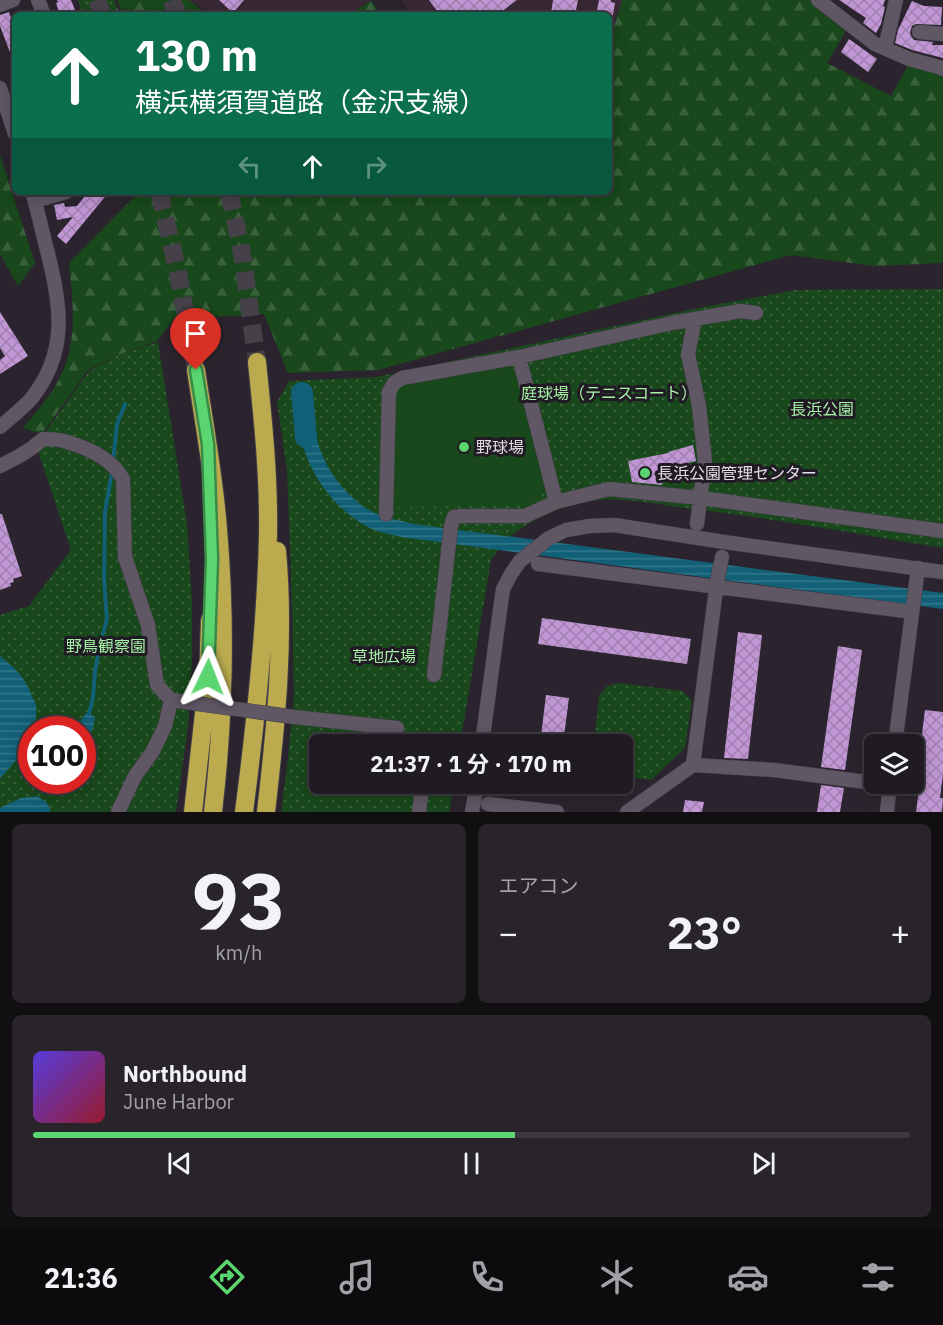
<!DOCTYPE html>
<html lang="ja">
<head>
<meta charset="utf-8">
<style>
	body { margin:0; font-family:"IBM Plex Sans","Noto Sans JP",sans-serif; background:#28242a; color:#f1f3f6; height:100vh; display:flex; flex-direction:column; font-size:22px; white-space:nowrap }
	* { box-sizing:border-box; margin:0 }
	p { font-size:20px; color:#a2a1a5 }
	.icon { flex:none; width:33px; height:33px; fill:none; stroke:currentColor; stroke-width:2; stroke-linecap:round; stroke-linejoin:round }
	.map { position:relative; height:812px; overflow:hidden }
	.panel { display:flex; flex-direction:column; gap:12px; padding:12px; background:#120f13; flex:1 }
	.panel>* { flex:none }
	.guide { position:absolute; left:12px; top:12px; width:600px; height:183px; border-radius:9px; box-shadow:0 3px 15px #0003,0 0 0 2px #3d3940; background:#0b6e4f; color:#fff; overflow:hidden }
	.fabs { position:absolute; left:864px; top:734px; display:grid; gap:12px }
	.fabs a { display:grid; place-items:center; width:60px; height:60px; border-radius:9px; background:#201b22; box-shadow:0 3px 15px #0003,0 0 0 2px #3d3940; font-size:30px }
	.speed { position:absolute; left:18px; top:716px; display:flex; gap:12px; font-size:30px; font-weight:700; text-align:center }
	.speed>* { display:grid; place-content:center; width:78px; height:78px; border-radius:50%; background:#201b22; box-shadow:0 3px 15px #0003,0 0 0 2px #3d3940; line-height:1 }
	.speed .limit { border:9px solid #d22; background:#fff; color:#111 }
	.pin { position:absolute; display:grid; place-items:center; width:51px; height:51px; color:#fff; margin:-62px -26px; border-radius:50% 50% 50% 0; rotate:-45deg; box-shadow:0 0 6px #0007 }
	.pin .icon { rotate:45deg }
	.me { position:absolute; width:66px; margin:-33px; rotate:2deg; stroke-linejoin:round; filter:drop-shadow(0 0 4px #0008) }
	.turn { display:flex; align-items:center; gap:21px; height:126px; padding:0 24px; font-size:27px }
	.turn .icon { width:78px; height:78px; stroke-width:2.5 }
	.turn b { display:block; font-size:42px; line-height:51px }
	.lanes { display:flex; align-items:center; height:57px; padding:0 24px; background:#0003; justify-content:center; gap:30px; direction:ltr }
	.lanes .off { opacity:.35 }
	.big { font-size:45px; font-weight:700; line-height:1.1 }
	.panel .widget { flex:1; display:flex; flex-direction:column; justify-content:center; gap:9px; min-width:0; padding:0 21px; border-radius:9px; background:#28242a }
	.panel .dial { align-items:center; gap:0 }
	.dial b { font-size:78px; line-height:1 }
	.song { display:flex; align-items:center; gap:18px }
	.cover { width:72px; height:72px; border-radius:9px; background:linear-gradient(135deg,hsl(250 70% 55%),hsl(350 70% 35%)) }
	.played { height:6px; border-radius:3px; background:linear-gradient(90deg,#5ad56f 55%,#3d3940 55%) }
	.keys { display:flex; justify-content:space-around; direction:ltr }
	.heat { display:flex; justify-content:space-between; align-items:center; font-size:33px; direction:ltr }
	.panel .tiles { flex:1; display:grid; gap:12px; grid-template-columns:1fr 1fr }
	.widget:last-child { grid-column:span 2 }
	.trip { position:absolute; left:309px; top:734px; width:324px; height:60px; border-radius:9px; background:#201b22; box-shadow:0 3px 15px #0003,0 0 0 2px #3d3940; font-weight:700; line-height:60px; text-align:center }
	.tab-bar { display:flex; height:96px; justify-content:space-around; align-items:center; background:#0d0b0e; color:#a2a1a5 }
	.tab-bar .icon { width:42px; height:42px }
	.tab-bar .selected { color:#5ad56f }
	.tab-bar b { font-size:27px; color:#f1f3f6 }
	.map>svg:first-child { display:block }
	.medical { fill:#382934 }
	.forest { fill:url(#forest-firs) }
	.park { fill:url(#park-dots); fill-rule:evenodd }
	.pitch { fill:#18481b }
	.water { fill:url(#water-rules) }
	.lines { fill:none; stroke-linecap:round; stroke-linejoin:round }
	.stream { stroke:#126077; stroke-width:4 }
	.river { stroke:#126077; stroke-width:22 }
	.building { fill:url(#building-cross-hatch) }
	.highway-tunnel { stroke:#464049; stroke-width:18; stroke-dasharray:18 9; stroke-linecap:butt }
	.minor-casing { stroke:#443f48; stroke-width:15 }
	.highway-casing { stroke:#443f48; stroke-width:20 }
	.minor { stroke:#5f5764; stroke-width:14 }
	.highway { stroke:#bbab4e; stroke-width:18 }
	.minor-bridge-casing { stroke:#443f48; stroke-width:15; stroke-linecap:butt }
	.minor-bridge { stroke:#5f5764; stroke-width:14 }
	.route-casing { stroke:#3a8a48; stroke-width:15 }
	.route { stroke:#5ad56f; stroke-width:10 }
	.poi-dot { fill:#5ad56f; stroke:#211a25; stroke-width:2 }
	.labels { text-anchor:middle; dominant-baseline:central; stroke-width:6; stroke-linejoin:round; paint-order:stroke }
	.park-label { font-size:16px; fill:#a5f2a5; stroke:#211a25 }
	.poi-label { font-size:16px; fill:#e1dde4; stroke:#211a25; text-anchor:start }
</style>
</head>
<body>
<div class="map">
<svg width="943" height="812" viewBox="0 0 943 812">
	<defs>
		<pattern id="forest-firs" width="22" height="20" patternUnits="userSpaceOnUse" patternTransform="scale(1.5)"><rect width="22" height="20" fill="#18481b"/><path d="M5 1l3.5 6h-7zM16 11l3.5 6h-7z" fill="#39623c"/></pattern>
		<pattern id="park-dots" width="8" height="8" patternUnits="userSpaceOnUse" patternTransform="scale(1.5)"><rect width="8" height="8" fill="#18481b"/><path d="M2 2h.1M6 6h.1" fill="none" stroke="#39623c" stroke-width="1.8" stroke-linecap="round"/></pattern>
		<pattern id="water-rules" width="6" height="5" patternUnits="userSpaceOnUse" patternTransform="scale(1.5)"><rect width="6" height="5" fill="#126077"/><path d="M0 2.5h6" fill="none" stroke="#34768a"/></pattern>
		<pattern id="building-cross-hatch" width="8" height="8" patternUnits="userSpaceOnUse" patternTransform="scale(1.5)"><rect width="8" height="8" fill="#c096d4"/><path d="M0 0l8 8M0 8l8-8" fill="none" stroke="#a181b0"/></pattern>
	</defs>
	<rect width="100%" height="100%" fill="#2b242e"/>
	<!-- medical -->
	<path class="medical" d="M189 0H371L354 15H212Z
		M401 0H630L609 79V15H414Z"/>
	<!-- forest -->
	<path class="forest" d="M117 0H189L207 15H124Z
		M622 0H811L847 29 827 63 891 96 910 62 943 73V263L874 266 791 255 378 370 288 373 264 314 174 319 157 341 121 354 88 370 42 434 23 428C35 413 48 399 57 383 79 344 73 305 69 263L139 192H609V44Z
		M371 1 382 15H347Z
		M0 155 35 263 18 286 0 254Z"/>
	<!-- park -->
	<path class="park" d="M78 0H114L120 15H83Z
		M943 289V548C857 534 772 518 686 508 655 504 621 496 590 501 563 506 533 518 511 536 503 542 497 552 491 560L460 744H320V783H454L449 812H281L288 758 294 694 291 571 287 470 277 402 289 381 377 377 694 309 795 290Z
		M158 342 187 524 192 602V661L188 727 176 812H0V615L29 606 71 550 36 445 89 371 121 354ZM32 729H82V780H32Z
		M618 683 683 691 692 701 685 748 651 780 623 776 622 744H594L599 696 607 686Z"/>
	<!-- pitch -->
	<path class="pitch" d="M512 364 545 489 535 505 396 507 393 404 398 393 408 385Z"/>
	<!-- water -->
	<path class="water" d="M314 405C315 415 314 425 316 434 321 465 347 501 377 514 388 519 401 520 413 524L943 593V609L401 537C390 534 376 532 366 526 334 508 309 474 301 438 298 428 299 416 298 406Z
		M0 656C16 669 25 677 32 696 33 697 36 704 36 705 40 731 18 761 0 778Z
		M86 713 95 717 93 728 83 744 82 729H75Z
		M37 796C43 800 51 804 50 812H0V808L21 798Z"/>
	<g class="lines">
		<!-- stream -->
		<path class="stream" d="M113 461 117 424 125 404
			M89 714 93 697 95 672 100 643 107 620 104 580 105 512 112 472"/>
		<!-- river -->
		<path class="river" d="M302 393 306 437"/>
	</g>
	<!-- building -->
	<path class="building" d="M57 0H71L77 15H60L56 3 58 2Z
		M219 0H244L233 13Z
		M429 0H517L497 15H440Z
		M553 0H578L575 15 551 13Z
		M599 0H611V2L615 3 613 15H596Z
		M839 0H885L883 6 885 7 881 24 876 33 863 23 866 18Z
		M912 1 924 6 942 7 941 25 916 24 912 26 910 32 911 36 914 40 933 42 932 45H943V58L912 50 895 43 898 30Z
		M9 12 15 29 14 63 0 26V15Z
		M849 39 877 59 868 72 841 52Z
		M88 192H109L66 244 57 236 73 217 57 220 54 205 64 203 65 207 77 206Z
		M0 312 28 356 0 374V360L5 356 0 348Z
		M693 445 696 461 659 470 662 485 632 482 628 461 668 453V452Z
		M0 514H2L22 576 13 579 14 582 10 583 11 586 0 590Z
		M542 618 691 639 687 664 538 644Z
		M738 632 762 635 748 759 724 758Z
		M838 646 862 650 845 770 821 767Z
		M546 695 569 698 563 744H540Z
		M925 710 943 712V774L940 798H943L942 812H916L920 782H916Z
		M518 783H557L556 794 517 789Z
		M821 785 844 788 840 812H817Z
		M685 800 704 802 702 812H683Z"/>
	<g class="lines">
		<!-- highway-tunnel -->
		<path class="highway-tunnel" d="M97 0 103 15
			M172 0 178 15
			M159 192 177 268 196 370
			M229 192 242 253 257 362"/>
		<!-- minor casing -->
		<g class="minor-casing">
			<path id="minor" d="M38 0 44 15
				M818 0 875 44 909 59 939 67 943 69
				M0 5 13 0
				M919 32 943 34
				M885 48 896 0
				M0 88 15 134
				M35 201 66 192
				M519 357 556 502
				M0 427C10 418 22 409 31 399 69 352 61 304 47 250 42 231 38 211 32 192
				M0 466C16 458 30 451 43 439 51 439 60 439 67 442 88 448 112 459 123 479L125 557 148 625 157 685 171 700 193 703
				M386 514 389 392 394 383 402 378 519 357 672 323 695 319
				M697 524 705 461 699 406 688 354 695 319 740 311 756 313
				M722 557 717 582 693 765 774 770 874 783
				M538 564 905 611
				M434 675 451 526 454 517 461 516H525L556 502 609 489 701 498 943 531
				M294 717 397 728
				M482 744 499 617 503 589 511 574 520 561 549 538 566 530 590 526 614 525 724 542 943 572
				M895 744 918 568
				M488 804 557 812
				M118 812 135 776 153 751 165 726 171 700
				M419 812 423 783
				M472 812 477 783
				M627 812 693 765
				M887 812 890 783"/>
		</g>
		<!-- highway casing -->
		<g class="highway-casing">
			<path id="highway" d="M196 370C204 423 214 476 218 529 226 623 224 718 213 812
				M193 812 208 677 210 620
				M244 812C256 720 266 628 268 535 269 477 263 420 257 362
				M266 812C276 725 285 639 277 551"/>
		</g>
		<!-- minor -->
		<use href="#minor" class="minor"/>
		<!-- highway -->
		<use href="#highway" class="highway"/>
		<!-- minor-bridge casing -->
		<g class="minor-bridge-casing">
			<path id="minor-bridge" d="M193 703 294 717"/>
		</g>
		<!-- minor-bridge -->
		<use href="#minor-bridge" class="minor-bridge"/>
	</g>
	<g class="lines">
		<!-- route casing -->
		<g class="route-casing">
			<path id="route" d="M196 370 208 444 212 559 208 677"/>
		</g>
		<!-- route -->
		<use href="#route" class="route"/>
	</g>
	<!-- markers -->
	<g class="poi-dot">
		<circle cx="464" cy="447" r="6"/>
		<circle cx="645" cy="473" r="6"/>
	</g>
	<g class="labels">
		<!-- park labels -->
		<g class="park-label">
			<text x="609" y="393">庭球場（テニスコート）</text>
			<text x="822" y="409">長浜公園</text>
			<text x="106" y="646">野鳥観察園</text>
			<text x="384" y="656">草地広場</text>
		</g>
		<!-- poi labels -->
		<g class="poi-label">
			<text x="476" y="447">野球場</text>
			<text x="657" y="473">長浜公園管理センター</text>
		</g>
	</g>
</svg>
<div class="fabs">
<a><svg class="icon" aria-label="layers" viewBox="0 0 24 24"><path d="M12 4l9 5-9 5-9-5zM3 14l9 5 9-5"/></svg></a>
</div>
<div class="speed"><div class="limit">100</div></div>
<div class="pin" style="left:196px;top:370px;background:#d93025"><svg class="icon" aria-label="arrive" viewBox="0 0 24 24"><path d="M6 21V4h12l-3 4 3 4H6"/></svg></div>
<svg class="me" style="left:208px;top:677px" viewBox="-20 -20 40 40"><path d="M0-17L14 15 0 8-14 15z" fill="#5ad56f" stroke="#fff" stroke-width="4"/></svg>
<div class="trip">21:37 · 1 分 · 170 m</div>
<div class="guide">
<div class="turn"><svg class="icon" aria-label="ahead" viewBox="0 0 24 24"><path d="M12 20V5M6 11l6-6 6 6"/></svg><div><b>130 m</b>横浜横須賀道路（金沢支線）</div></div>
<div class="lanes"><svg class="icon off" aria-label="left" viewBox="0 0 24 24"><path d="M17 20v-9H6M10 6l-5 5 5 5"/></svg><svg class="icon" aria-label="ahead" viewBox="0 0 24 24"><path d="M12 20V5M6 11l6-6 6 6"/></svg><svg class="icon off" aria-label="right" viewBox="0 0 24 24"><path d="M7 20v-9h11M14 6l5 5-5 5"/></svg></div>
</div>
</div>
<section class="panel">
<div class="tiles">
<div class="widget dial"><b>93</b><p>km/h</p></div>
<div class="widget"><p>エアコン</p>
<div class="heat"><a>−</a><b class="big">23°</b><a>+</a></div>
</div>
<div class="widget">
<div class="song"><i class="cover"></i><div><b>Northbound</b><p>June Harbor</p></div></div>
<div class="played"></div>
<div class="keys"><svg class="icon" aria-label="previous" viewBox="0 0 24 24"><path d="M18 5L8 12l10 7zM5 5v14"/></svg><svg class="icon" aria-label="pause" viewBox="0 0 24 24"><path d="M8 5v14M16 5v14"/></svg><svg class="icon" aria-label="next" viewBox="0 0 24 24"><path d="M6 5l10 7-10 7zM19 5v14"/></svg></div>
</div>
</div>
</section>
<nav class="tab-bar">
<b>21:36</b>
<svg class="icon selected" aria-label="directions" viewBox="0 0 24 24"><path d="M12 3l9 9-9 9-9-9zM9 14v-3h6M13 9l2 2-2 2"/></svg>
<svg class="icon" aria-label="music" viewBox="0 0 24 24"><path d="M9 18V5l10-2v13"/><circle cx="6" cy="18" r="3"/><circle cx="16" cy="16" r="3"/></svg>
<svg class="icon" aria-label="phone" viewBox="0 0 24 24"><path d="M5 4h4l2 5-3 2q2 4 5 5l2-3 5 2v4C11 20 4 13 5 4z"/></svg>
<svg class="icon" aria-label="climate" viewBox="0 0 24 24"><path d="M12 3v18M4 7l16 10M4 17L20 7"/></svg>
<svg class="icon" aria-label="car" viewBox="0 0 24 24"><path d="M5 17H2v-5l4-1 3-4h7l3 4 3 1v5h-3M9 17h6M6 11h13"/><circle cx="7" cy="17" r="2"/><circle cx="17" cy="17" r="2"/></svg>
<svg class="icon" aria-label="filters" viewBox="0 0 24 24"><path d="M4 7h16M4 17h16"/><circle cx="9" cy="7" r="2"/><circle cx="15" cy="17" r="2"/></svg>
</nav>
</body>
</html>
